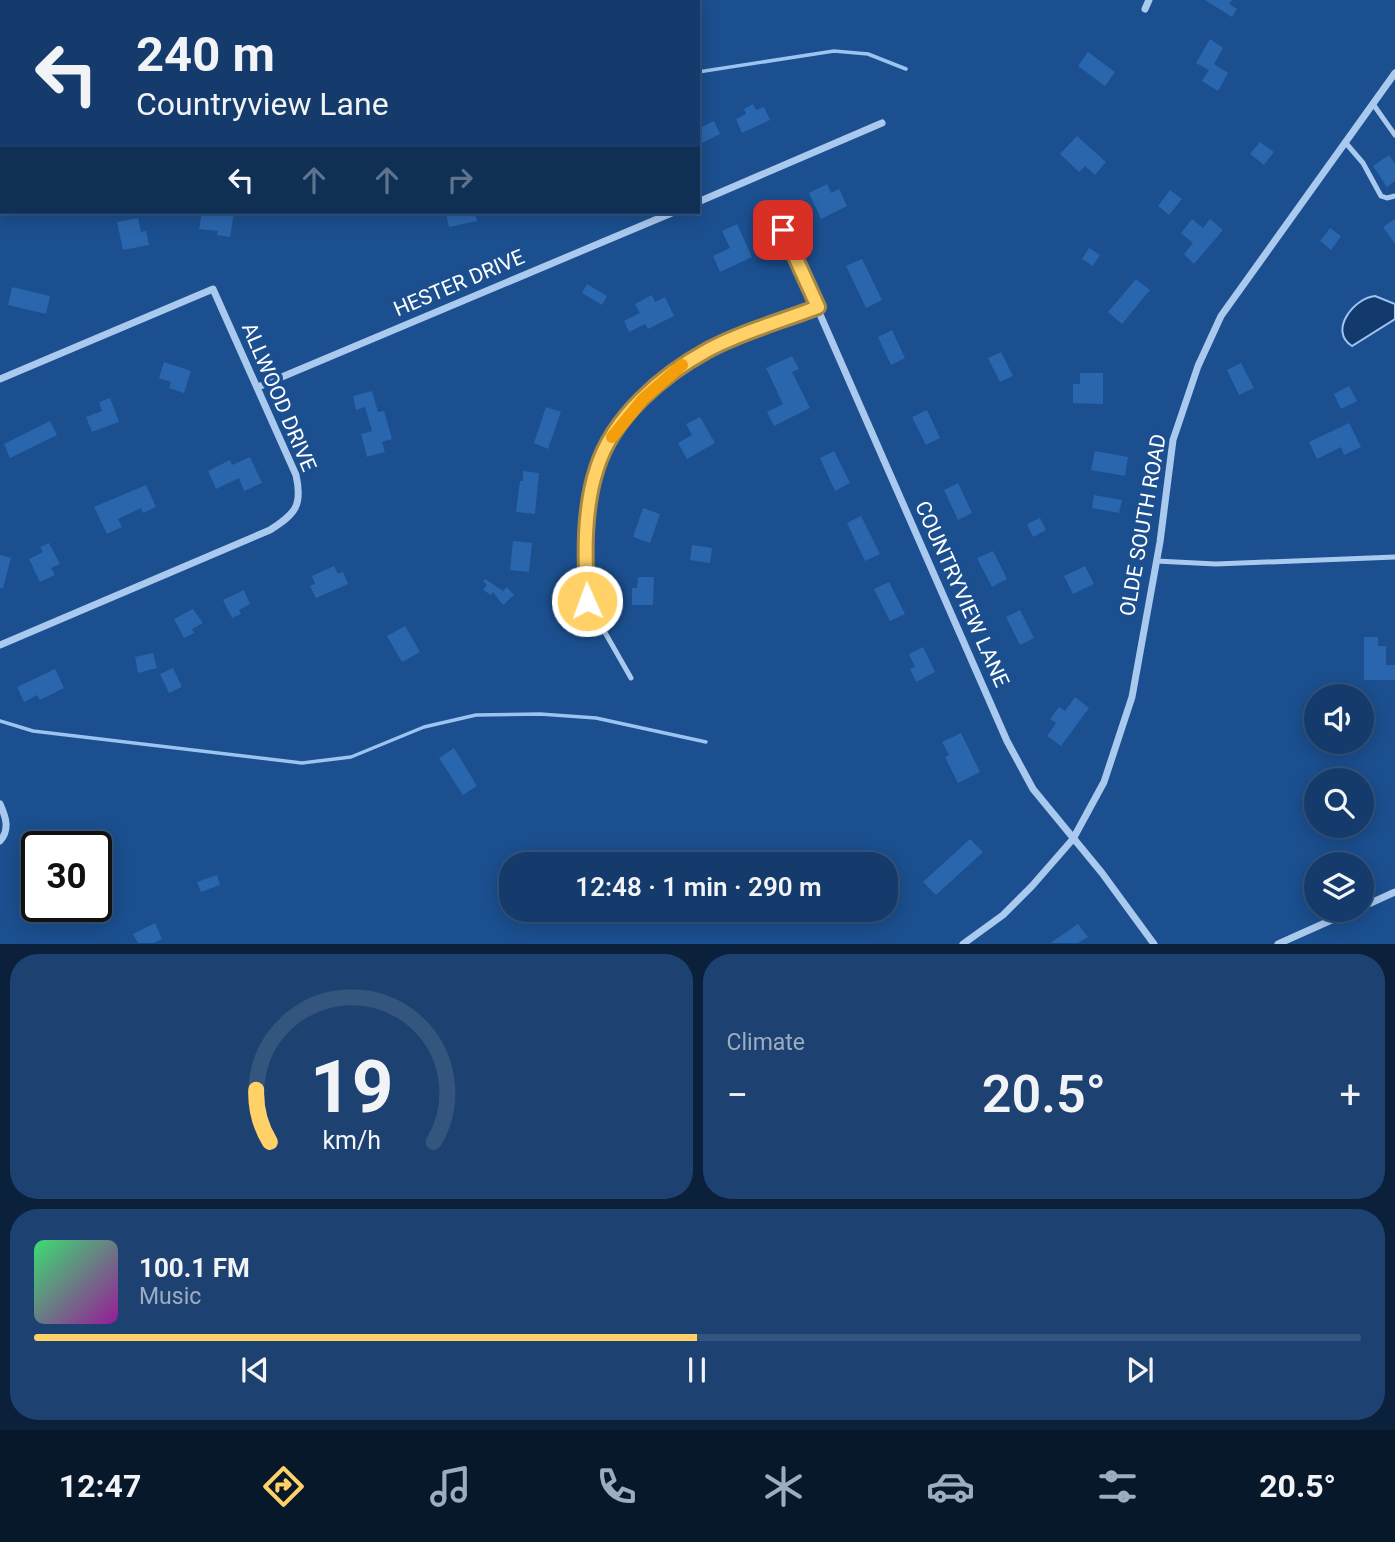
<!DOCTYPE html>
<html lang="en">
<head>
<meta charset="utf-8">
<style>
	body { margin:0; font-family:Roboto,sans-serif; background:#1d4271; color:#f1f3f6; height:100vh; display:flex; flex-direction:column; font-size:26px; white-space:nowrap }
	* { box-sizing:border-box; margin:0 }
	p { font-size:23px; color:#9dadc1 }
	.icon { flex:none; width:38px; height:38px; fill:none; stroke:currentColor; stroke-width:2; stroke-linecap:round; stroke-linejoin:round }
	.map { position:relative; height:944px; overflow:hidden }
	.details { display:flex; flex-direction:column; gap:10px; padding:10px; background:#0b203b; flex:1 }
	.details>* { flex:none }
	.banner { position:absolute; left:0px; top:0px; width:700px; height:214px; box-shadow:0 4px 18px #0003,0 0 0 2px #33557e; background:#143b6b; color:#f1f3f6; overflow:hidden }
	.buttons { position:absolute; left:1304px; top:684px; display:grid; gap:14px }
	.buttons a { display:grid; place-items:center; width:70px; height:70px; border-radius:50%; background:#143b6b; box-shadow:0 4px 18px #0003,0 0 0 2px #33557e; font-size:35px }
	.speed { position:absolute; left:21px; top:831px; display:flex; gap:14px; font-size:35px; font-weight:700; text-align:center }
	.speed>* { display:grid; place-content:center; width:91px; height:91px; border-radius:50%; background:#143b6b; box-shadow:0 4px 18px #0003,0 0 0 2px #33557e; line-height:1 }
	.speed .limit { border:4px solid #111; border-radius:10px; background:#fff; color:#111 }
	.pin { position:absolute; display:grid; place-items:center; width:60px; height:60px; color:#fff; margin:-30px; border-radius:14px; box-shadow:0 4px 10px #0006 }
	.me { position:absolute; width:77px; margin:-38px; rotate:358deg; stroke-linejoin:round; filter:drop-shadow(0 0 5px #0008) }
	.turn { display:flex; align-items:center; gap:24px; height:147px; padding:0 21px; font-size:32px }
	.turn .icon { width:91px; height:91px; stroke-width:2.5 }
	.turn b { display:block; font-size:49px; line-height:60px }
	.lanes { display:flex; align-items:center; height:66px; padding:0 21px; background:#0003; justify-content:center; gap:35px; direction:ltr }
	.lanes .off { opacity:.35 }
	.big { font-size:52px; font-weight:600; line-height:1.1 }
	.details .widget { flex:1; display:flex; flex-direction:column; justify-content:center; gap:10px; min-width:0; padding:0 24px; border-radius:28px; background:#1d4271 }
	.details .dial { align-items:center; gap:0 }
	.dial svg { height:182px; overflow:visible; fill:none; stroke:#33557e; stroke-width:7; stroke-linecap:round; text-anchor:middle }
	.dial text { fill:#f1f3f6; stroke:none }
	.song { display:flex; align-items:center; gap:21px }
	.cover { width:84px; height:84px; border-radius:10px; background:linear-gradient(135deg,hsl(140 70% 55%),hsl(300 70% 35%)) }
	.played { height:7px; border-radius:4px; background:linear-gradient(90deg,#ffd166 50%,#33557e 50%) }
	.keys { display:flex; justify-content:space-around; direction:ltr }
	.heat { display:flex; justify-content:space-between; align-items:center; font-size:38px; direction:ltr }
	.details .tiles { flex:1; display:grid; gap:10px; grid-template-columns:1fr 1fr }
	.widget:last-child { grid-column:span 2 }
	.trip { position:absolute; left:499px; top:852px; width:399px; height:70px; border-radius:28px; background:#143b6b; box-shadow:0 4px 18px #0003,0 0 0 2px #33557e; font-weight:600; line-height:70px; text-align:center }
	.tabs { display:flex; height:112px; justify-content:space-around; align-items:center; background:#08182b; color:#9dadc1 }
	.tabs .icon { width:49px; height:49px }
	.tabs .active { color:#ffd166 }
	.tabs b { font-size:32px; color:#f1f3f6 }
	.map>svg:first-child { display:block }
	.water { fill:#123a6d; stroke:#9cc4f0; stroke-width:2 }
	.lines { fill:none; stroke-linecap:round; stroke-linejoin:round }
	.stream { stroke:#9cc4f0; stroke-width:3.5 }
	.building { fill:#2a66ad }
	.service { stroke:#a9c9ee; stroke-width:5 }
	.minor { stroke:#a9c9ee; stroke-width:7 }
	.route-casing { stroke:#a68842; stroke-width:18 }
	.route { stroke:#ffd166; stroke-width:12 }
	.slow { stroke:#f59e0b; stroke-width:12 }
	.labels { text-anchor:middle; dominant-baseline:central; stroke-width:7; stroke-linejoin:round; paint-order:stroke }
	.street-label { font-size:21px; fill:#fff; stroke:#1b4f8f }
</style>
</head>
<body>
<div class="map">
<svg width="1395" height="944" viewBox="0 0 1395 944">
	<rect width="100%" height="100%" fill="#1b4f8f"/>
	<!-- water -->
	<path class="water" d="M1375 296 1395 304V319L1352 346C1328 331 1354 298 1375 296Z"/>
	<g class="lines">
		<!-- stream -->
		<path class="stream" d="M698 72 834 51 868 54 906 69
			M0 166H2
			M0 721 33 731 302 763 351 757 424 727 476 715 540 714 596 718 706 742"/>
	</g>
	<!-- building -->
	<path class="building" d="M1205 0H1232L1229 4 1237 9 1232 17Z
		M1210 39 1223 48 1214 64 1228 73 1218 91 1202 81 1209 70 1196 63Z
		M1088 52 1115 72 1105 86 1078 66Z
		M753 104 756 110 764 107 770 120 742 133 736 119 746 114 744 109Z
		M714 121 720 134 698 145V129Z
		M1077 136 1106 162 1095 175 1085 166 1079 172 1060 154Z
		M1260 142 1274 152 1264 165 1250 154Z
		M1389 155 1395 164V181L1387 187 1373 166Z
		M827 184 831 193 839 189 847 206 821 219 809 193Z
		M1170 190 1182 199 1169 215 1158 206Z
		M202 212H234L230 237 217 235 218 231 199 229Z
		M458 212H475L477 221 449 227 446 214Z
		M138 218 141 232 146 231 149 245 123 250 117 222Z
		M1192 219 1203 228 1210 219 1223 230 1194 264 1184 254 1193 243 1181 233Z
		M1395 219V244L1383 227Z
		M737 224 752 257 720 272 713 256 730 248 722 231Z
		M1330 228 1341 236 1331 250 1320 241Z
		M1089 248 1100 255 1093 266 1082 259Z
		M862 259 882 300 866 308 846 266Z
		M1136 279 1150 290 1122 324 1108 312Z
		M587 284 607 296 602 305 582 293Z
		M12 287 50 296 46 314 8 305Z
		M652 295 655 302 665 297 674 316 648 329 645 324 629 332 624 321 640 313 635 304Z
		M892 330 905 358 891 365 878 337Z
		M1001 352 1013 376 1000 382 988 358Z
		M792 356 799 369 792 372 810 408 774 426 767 412 783 404 766 368Z
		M164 362 191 371 184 393 169 388 171 382 159 378Z
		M1241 363 1254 388 1239 395 1227 370Z
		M1080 373H1103V404L1073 403V384H1080Z
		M1349 386 1357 401 1341 409 1334 394Z
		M372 391 378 412 384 411 392 439 382 442 385 452 367 457 361 434 372 431 365 407 356 410 353 396Z
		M110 398 119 422 92 432 86 417 102 411 99 402Z
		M546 407 561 412 548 449 534 443Z
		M927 410 940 438 926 445 912 417Z
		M700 417 715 443 687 459 678 443 692 435 686 424Z
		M50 421 57 435 10 458 4 444Z
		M1349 423 1361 447 1344 455 1341 447 1317 459 1309 442Z
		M834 451 850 483 835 491 820 458Z
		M1095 451 1128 457 1125 476 1091 470Z
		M250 457 262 483 244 491 239 478 216 489 208 471 230 460 232 465Z
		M523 471 539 473 535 514 516 512 520 481H523Z
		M958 483 972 513 958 520 944 490Z
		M146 485 156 507 143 513 141 508 118 519 122 527 107 534 94 507Z
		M1094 495 1122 500 1119 513 1092 508Z
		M643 508 660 514 650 543 633 537Z
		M861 516 880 554 865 561 847 523Z
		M1040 518 1046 530 1033 537 1027 524Z
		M513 541 532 543 529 572 510 570Z
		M49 543 60 564 51 568 55 575 40 582 29 559 43 552 40 547Z
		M692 545 712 548 710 563 690 560Z
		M993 551 1007 579 992 587 977 558Z
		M0 555 11 558 3 588H0Z
		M334 566 338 574 343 572 348 584 316 598 310 586 315 584 312 576Z
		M1085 566 1094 584 1073 594 1064 576Z
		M638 577H654L653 605H632V588H637Z
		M485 579 503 591 507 587 514 595 503 605 493 592 491 595 483 590 487 585 483 581Z
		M889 582 905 614 890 621 874 589Z
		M244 590 250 604 239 610 241 614 232 618 223 600Z
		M193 609 203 623 192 629 194 633 184 638 174 619Z
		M1020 610 1034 638 1020 645 1006 617Z
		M405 626 420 652 402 662 387 636Z
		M1364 637H1378V646H1386V665H1395V680H1364Z
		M923 647 935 672 916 682 910 669 915 667 909 654Z
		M153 653 157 668 138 673 135 657Z
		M173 668 182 687 169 693 160 674Z
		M55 669 64 688 40 700 37 695 24 702 17 687Z
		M1075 697 1089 708 1061 746 1047 736 1056 723 1050 719 1059 707 1065 711Z
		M961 733 980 772 958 783 945 757 949 755 942 742Z
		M454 748 477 786 463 795 439 758Z
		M970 839 983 852 936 895 923 882Z
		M217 875 220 885 201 892 197 882Z
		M155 923 162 939 154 943H138L133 934Z
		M1078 924 1088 937 1078 943H1050Z"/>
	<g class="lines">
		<!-- service -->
		<path class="service" d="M1373 104 1395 135
			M1345 142 1363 163 1381 196 1387 198 1395 196
			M1156 561 1216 564 1395 557
			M587 601 631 678"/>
		<!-- minor -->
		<path class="minor" d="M1145 9 1149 0
			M698 202 882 123
			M783 230 1007 741 1033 789 1102 873 1154 944
			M0 379 213 289 296 475C303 506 295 514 270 530L0 645
			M258 387 674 212
			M587 601C585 558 583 510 597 468 613 417 662 374 708 350 742 332 782 321 818 307
			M0 804C6 817 10 830 0 841
			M1362 907 1395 892
			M963 944 1003 915 1032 886 1073 839 1104 782 1132 697 1160 542 1173 440 1198 366 1221 316 1395 73
			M1278 944 1354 910"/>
	</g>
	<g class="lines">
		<!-- route casing -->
		<g class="route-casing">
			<path id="route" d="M587 601C585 558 583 510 597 468 613 417 662 375 708 350 741 332 782 321 818 307L783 230"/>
		</g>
		<!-- route -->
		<use href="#route" class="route"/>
		<!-- slow -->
		<path class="slow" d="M612 437 643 399 682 365"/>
	</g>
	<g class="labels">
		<!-- street labels -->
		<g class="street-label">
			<text transform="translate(459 283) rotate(-23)">HESTER DRIVE</text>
			<text transform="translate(279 397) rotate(67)">ALLWOOD DRIVE</text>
			<text transform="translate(1143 525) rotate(-80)">OLDE SOUTH ROAD</text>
			<text transform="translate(962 594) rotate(66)">COUNTRYVIEW LANE</text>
		</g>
	</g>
</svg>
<div class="buttons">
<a><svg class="icon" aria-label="sound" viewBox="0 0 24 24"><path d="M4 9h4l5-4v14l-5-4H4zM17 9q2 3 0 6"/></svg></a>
<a><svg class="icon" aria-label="search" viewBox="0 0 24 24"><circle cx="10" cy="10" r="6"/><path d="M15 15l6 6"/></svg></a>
<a><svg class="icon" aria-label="layers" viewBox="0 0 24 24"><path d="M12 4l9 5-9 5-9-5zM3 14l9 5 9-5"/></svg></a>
</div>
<div class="speed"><div class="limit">30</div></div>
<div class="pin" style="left:783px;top:230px;background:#d93025"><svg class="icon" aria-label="arrive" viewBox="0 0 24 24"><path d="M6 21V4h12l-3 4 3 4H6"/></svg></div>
<svg class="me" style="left:587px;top:601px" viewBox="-20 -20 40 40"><circle r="17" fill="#ffd166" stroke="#fff" stroke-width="3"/><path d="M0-11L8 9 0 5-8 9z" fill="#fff"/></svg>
<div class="trip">12:48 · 1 min · 290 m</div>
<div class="banner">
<div class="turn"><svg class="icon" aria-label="left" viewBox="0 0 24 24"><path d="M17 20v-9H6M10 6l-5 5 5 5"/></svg><div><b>240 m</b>Countryview Lane</div></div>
<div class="lanes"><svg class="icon" aria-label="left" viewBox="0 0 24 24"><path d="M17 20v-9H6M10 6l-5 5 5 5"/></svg><svg class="icon off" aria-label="ahead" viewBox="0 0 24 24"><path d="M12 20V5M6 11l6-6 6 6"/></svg><svg class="icon off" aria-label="ahead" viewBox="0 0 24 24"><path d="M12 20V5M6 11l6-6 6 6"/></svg><svg class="icon off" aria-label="right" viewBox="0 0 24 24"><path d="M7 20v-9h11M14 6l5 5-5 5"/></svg></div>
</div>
</div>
<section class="details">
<div class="tiles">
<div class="widget dial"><svg viewBox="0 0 100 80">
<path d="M14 69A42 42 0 1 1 86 69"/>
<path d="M14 69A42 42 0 0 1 8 46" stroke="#ffd166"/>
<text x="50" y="56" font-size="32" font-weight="700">19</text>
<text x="50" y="72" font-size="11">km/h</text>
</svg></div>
<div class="widget"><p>Climate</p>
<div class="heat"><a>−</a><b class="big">20.5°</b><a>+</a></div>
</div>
<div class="widget">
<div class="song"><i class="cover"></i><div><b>100.1 FM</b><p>Music</p></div></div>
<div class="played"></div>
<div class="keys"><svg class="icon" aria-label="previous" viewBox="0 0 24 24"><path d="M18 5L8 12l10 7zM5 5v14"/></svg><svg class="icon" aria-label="pause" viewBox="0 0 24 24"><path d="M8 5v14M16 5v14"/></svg><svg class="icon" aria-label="next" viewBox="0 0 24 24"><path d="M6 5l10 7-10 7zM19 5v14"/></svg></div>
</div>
</div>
</section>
<nav class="tabs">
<b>12:47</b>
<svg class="icon active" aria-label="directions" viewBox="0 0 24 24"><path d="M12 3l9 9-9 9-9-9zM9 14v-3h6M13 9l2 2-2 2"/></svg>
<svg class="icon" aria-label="music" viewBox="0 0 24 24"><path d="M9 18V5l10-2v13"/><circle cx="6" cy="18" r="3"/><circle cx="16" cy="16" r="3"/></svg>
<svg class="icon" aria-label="phone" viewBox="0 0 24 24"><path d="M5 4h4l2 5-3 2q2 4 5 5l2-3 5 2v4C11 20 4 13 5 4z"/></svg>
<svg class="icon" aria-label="climate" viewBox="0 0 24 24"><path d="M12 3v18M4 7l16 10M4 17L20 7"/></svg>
<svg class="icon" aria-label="car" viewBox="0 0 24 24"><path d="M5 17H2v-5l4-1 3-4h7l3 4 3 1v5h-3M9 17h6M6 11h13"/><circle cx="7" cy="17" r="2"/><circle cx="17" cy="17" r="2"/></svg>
<svg class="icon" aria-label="filters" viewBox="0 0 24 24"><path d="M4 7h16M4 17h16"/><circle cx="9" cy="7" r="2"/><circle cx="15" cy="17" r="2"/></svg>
<b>20.5°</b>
</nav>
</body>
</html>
